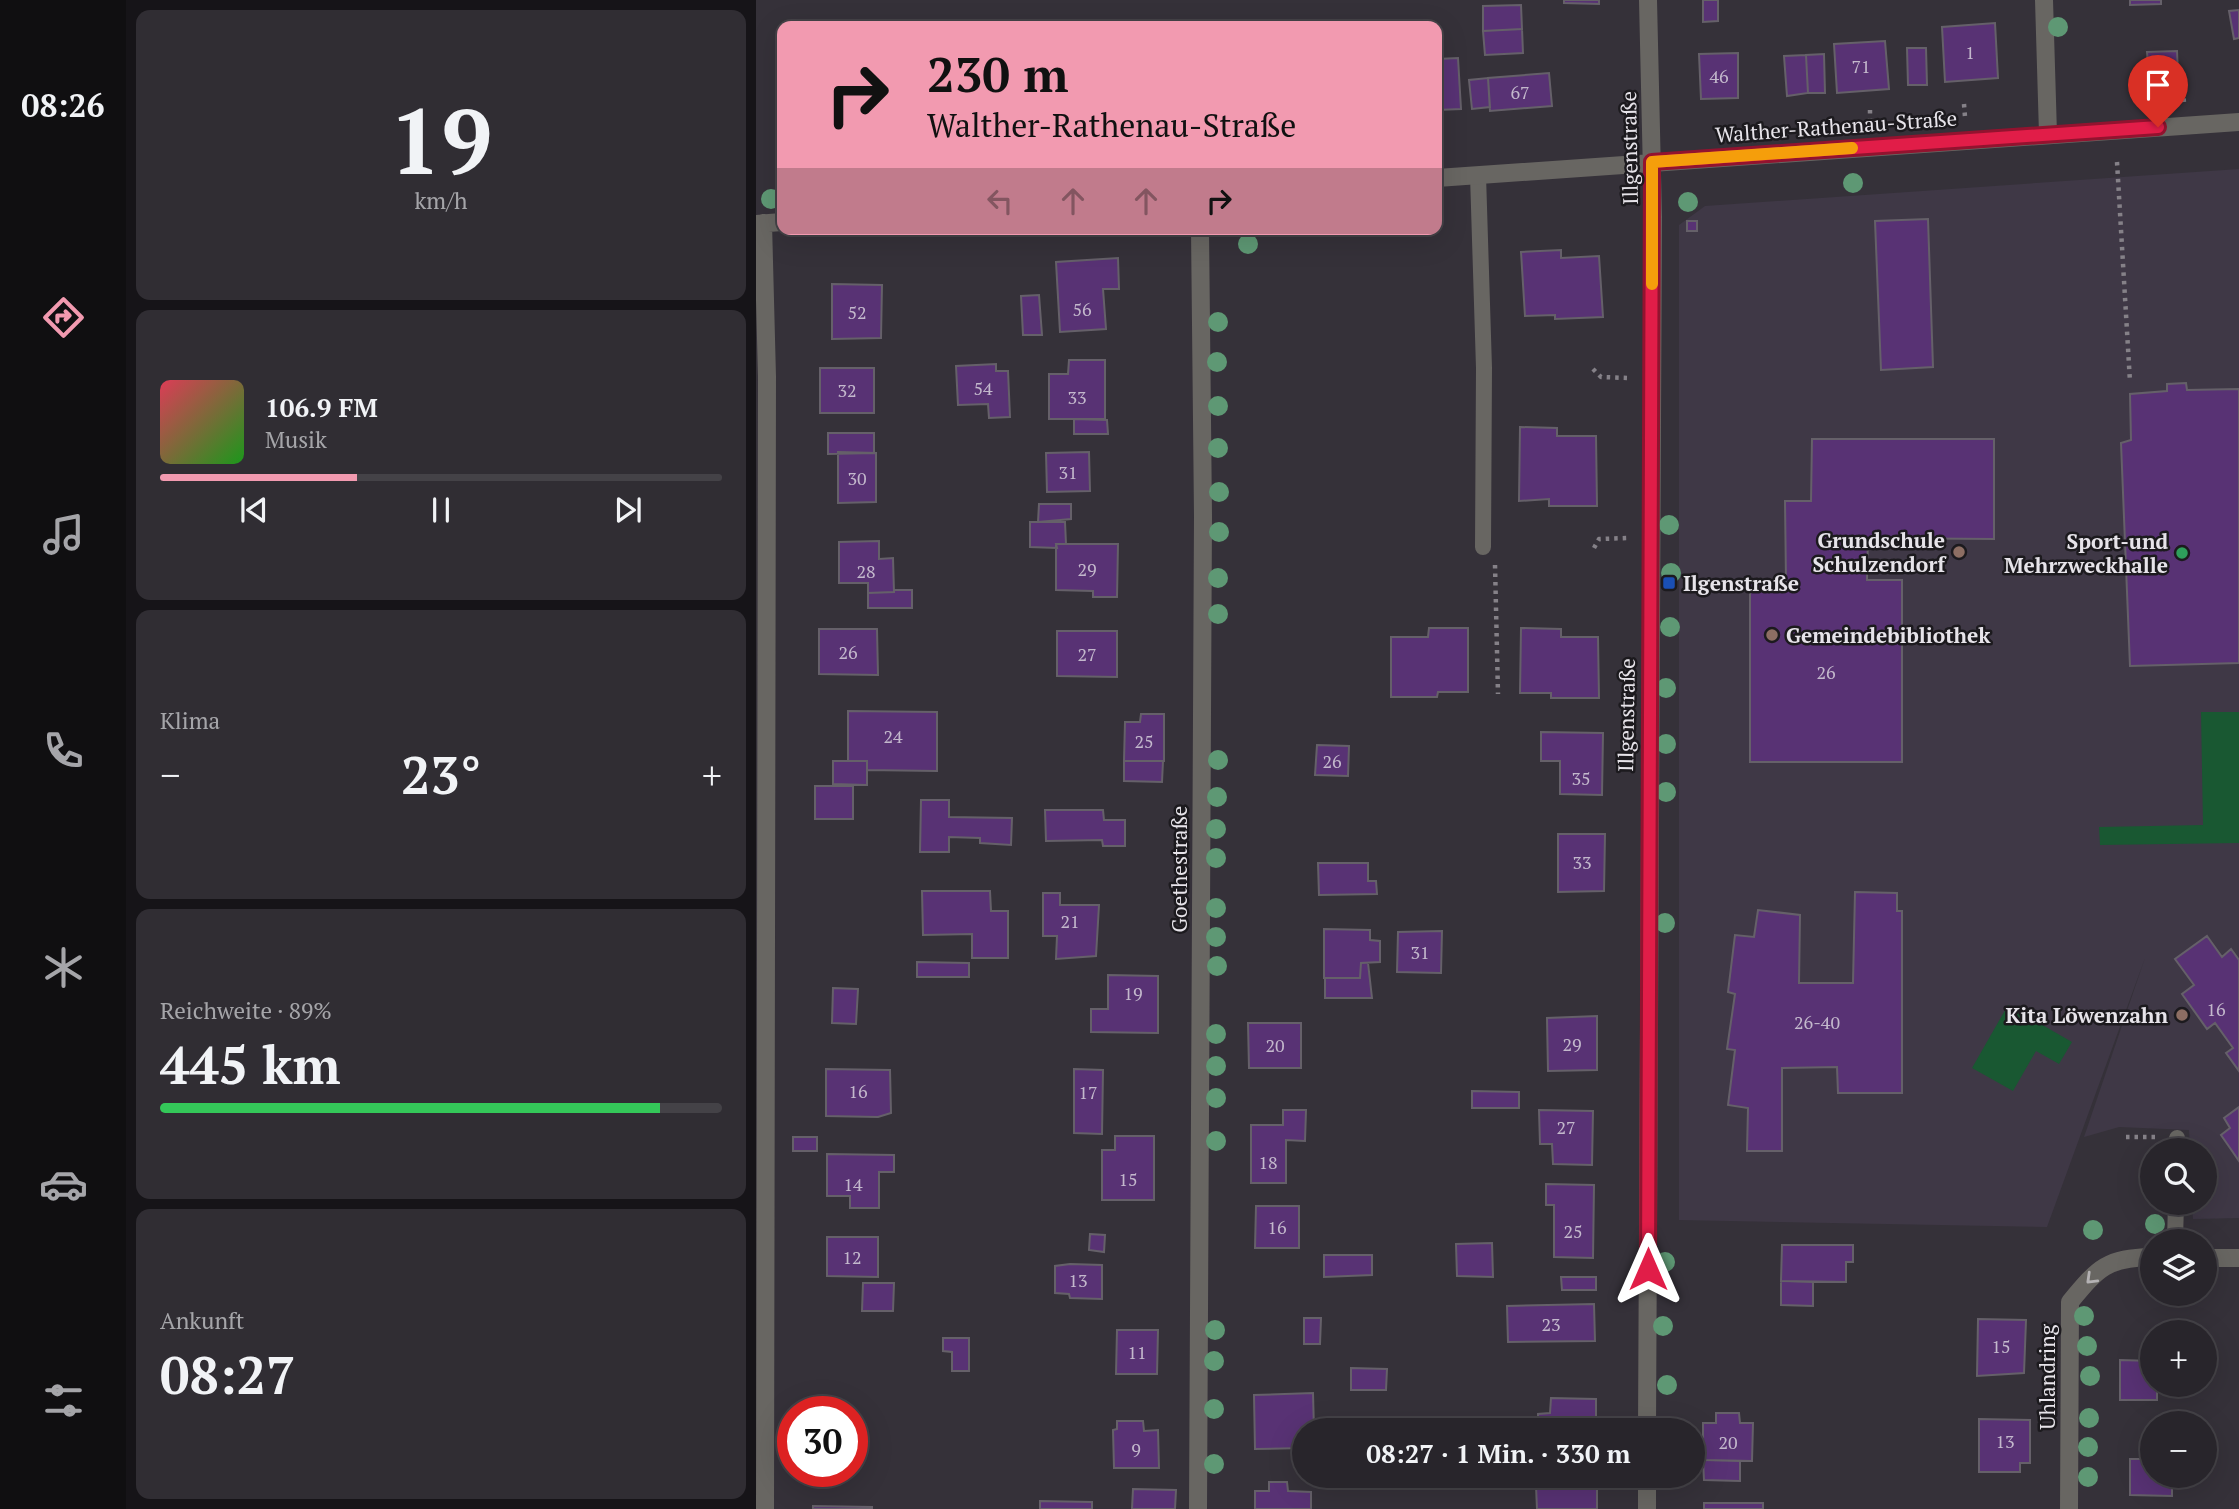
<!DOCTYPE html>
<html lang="de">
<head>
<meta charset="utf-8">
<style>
	body { margin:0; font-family:"PT Serif",serif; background:#302d33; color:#f1f3f6; height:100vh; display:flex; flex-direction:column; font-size:26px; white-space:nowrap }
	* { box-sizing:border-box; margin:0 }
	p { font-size:23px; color:#a5a5a9 }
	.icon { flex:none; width:38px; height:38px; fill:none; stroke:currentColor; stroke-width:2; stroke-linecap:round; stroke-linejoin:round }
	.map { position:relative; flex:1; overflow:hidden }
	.sheet { display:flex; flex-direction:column; gap:10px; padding:10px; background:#161418; width:630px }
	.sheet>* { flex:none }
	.hud { position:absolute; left:21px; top:21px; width:665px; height:214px; border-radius:14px; box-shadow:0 7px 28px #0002,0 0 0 2px #444247; background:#f29ab0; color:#111; overflow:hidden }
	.fabs { position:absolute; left:1384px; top:1138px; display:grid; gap:14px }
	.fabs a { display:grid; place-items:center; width:77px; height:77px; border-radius:50%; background:#28252b; box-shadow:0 7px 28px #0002,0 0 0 2px #444247; font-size:35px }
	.speed { position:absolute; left:21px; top:1396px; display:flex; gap:14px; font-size:35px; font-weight:700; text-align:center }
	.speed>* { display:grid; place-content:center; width:91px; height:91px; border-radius:50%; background:#28252b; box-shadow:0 7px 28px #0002,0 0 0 2px #444247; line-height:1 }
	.speed .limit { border:10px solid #d22; background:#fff; color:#111 }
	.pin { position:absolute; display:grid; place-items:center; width:60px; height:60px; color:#fff; margin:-72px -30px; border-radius:50% 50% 50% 0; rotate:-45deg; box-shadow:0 0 7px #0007 }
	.pin .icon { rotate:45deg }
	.me { position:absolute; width:77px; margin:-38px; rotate:0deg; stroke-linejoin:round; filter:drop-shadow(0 0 5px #0008) }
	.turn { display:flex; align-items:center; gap:24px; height:147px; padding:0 35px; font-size:32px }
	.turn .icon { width:91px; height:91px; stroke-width:2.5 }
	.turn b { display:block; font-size:49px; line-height:60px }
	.lanes { display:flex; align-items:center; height:66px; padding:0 35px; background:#0003; justify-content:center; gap:35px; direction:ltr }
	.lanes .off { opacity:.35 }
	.big { font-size:52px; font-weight:800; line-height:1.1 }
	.sheet .card { flex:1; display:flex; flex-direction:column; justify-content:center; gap:10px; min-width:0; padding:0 24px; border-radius:14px; background:#302d33 }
	.sheet .dial { align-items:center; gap:0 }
	.dial b { font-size:91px; line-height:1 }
	.song { display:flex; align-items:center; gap:21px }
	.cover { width:84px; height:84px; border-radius:10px; background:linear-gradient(135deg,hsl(350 70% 55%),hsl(120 70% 35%)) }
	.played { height:7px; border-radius:4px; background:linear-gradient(90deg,#f29ab0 35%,#444247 35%) }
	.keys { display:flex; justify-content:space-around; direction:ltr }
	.heat { display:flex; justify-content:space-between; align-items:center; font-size:38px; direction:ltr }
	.charge { height:10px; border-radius:5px; background:linear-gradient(90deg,#34c759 89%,#444247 0) }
	.trip { position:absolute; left:536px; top:1418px; width:413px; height:70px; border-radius:35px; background:#28252b; box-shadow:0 7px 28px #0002,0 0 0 2px #444247; font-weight:800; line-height:70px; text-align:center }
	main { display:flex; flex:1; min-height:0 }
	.menu { display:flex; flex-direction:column; width:126px; justify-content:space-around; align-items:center; background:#100f11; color:#a5a5a9 }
	.menu .icon { width:49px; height:49px }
	.menu .selected { color:#f29ab0 }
	.menu b { font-size:32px; color:#f1f3f6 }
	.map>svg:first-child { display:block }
	.built { fill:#3f3846 }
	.green { fill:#195832 }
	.building { fill:#583274; stroke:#656069; stroke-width:2 }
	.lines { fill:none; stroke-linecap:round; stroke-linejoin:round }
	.path { stroke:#858188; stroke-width:4.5; stroke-dasharray:3.5 5; stroke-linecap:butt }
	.service { stroke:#686662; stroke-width:16 }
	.minor { stroke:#686662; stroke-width:18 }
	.tree { fill:#5e9874 }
	.oneway { stroke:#b4b2b4 }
	.route-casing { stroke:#92132f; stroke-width:18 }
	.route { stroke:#e11d48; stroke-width:12 }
	.slow { stroke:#f59e0b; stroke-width:12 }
	.education-dot { fill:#8d6e63; stroke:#1c1a1e; stroke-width:2.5 }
	.leisure-dot { fill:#2e9e5b; stroke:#1c1a1e; stroke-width:2.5 }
	.transit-dot { fill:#1a4fb4; stroke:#1c1a1e; stroke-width:2.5 }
	.labels { text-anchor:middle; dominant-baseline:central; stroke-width:5; stroke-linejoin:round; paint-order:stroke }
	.number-label { font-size:18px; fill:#c3b8cc }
	.street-label { font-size:21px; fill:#e7e4ea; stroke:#1c1a1e }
	.poi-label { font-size:21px; font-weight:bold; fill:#e7e4ea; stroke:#1c1a1e; text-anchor:end }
</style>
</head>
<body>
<main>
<nav class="menu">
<b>08:26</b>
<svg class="icon selected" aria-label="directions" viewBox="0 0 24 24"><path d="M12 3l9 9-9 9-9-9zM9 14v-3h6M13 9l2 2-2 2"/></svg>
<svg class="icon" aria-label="music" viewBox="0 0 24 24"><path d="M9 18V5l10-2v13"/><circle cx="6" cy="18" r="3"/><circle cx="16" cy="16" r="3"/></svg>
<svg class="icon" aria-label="phone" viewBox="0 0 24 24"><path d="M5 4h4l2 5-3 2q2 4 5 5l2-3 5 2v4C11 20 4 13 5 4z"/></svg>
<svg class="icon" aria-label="climate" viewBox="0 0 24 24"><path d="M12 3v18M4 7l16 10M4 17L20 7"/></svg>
<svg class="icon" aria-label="car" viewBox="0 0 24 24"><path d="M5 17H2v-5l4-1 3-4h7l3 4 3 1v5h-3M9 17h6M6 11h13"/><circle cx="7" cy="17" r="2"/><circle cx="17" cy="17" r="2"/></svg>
<svg class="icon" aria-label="filters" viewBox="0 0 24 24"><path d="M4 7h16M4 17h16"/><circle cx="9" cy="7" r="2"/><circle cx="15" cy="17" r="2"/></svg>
</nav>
<section class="sheet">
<div class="card dial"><b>19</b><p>km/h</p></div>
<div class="card">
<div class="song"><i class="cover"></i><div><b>106.9 FM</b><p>Musik</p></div></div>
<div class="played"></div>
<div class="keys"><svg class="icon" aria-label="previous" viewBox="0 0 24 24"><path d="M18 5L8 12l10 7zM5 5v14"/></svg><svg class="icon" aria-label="pause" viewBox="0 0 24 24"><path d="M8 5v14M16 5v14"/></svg><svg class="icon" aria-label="next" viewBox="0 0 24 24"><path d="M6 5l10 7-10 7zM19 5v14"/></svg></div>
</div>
<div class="card"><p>Klima</p>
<div class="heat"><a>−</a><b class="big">23°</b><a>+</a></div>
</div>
<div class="card"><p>Reichweite · 89%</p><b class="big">445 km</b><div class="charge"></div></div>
<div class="card"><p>Ankunft</p><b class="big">08:27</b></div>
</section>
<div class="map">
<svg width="1483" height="1509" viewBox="0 0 1483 1509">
	<rect width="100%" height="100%" fill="#353139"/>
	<!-- built -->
	<path class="built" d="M1483 169V1218L1437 1219 1436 1202H1449V1150H1434L1433 1130 1363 1127 1328 1137 1389 958 1291 1227 923 1220V225L949 206Z"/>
	<!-- green -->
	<path class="green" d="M1445 712H1483V843L1344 845 1343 827 1447 825Z
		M1252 1005 1316 1042 1303 1064 1280 1051 1257 1091 1216 1068Z"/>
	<!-- building -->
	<path class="building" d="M808 0H843V4L808 3Z
		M947 0H962V21L947 22Z
		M1374 0H1405V4L1374 5Z
		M765 5 766 29 727 31V6Z
		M1483 10V38L1478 39 1473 11Z
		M1239 23 1242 78 1189 82 1186 27Z
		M766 29 767 53 729 55 727 31Z
		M1129 41 1133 89 1081 93 1078 44Z
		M1151 48H1170L1171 85H1152Z
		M1421 51 1422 74 1393 77 1391 52Z
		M982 53V98L945 99 943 54Z
		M1068 54 1069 93H1052L1050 55Z
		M1050 55 1052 93 1031 96 1028 56Z
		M702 58 705 109 681 110V59Z
		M793 73 796 106 734 111 732 78Z
		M732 78 734 107 716 109 713 80Z
		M1172 219 1177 367 1125 370 1119 221Z
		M931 221H941V231H931Z
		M805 250V258L843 256 847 317 799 319V315L769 316 765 252Z
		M362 258 363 289H347L350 329 304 332 300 262Z
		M76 284 126 285 125 338 76 339Z
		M283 295 286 335H267L265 296Z
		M313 360H349V419H293V374H312Z
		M240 364V371H252L254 417 233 418 232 404 202 405 200 366Z
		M64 368H118V413H64Z
		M1430 383 1431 390 1483 389V663L1374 666 1365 443 1375 440 1374 394 1411 391V384Z
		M318 419 351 420 352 434H318Z
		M764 427 801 428V436H840L841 506H793V499L763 501Z
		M72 433H118V453L72 454Z
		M1056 439H1238V539L1112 538 1111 580H1146V762H994V582H1030L1029 501H1055Z
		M82 452 120 453V502L82 503Z
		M333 452 334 491 291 492 290 453Z
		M283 504H315V519L282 522Z
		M274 522H309L310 544H300L301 548 274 547Z
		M123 541V559L137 558 138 592 112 593V583H83V542Z
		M300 544H362L361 597H337V591L300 590Z
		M138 590H156V608H112V593L138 592Z
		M673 628H712V692H682L681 697H635V637H672Z
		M765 628 805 629V637H842L843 698H795V693H764Z
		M63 629H121L122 675 63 674Z
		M301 631H361V677L301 676Z
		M92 711 181 712V771L111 770V761H92Z
		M385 714H408V761H368L369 722H384Z
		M785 732 847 733 846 795 804 794V761H785Z
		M561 745 593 746 592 776 559 775Z
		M77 761H111V785L77 784Z
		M368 761H407L406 782 368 781Z
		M59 786H97V819H59Z
		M165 800H193V817L256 818 255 845 224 843V838L193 837V852H164Z
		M289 810H347L348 820H369V846H347L346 840 290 841Z
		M802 834H849L848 891 802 892Z
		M562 863H612V881H620L621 894 563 895Z
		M166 891H234L235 911H252V958H216V934L167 935Z
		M1099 892 1141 893V911H1146V1093H1082L1081 1067 1026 1068V1151H991L992 1108 972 1105 979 1050 971 1049 979 994 972 992 979 935 998 937 1002 910 1044 915 1043 983H1097Z
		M287 893H304V905H343L340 956 300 959 301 936H287Z
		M568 929 614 930V940L624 941V962L605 963 604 978H568Z
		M686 931 685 973 641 972 642 932Z
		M1451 936 1466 957 1475 949 1483 960V1071L1470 1053 1477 1048 1459 1023 1451 1029 1426 994 1438 985 1419 959Z
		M161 962 213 963V977H161Z
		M605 963H612L616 998H569V978H604Z
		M352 975 402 976V1033L335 1032V1009H352Z
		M77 988 102 989 100 1024 76 1023Z
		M841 1016V1070L792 1071 791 1018Z
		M492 1023H545V1068H493Z
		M70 1069 134 1070 135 1113 122 1117 70 1116Z
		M318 1069 347 1070 346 1134 318 1133Z
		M716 1091 763 1092V1108H716Z
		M1483 1107V1161L1465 1135 1474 1128 1468 1118Z
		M527 1110H550L549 1141 530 1140V1183H495V1125H527Z
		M783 1110 837 1111 836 1165 797 1164 796 1144H784Z
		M359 1136H398V1200H346V1150H359Z
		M37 1137H61V1151H37Z
		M71 1154 138 1155V1172H123V1208H94V1196H71Z
		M790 1184 838 1185 837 1258 798 1257V1205H790Z
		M500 1206H543V1248H499Z
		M334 1234 349 1235 348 1252 333 1250Z
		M71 1237H122V1277L71 1276Z
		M736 1243 737 1277 701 1276 700 1244Z
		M1026 1245H1097V1262H1090V1282L1025 1281Z
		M568 1255H616V1275L568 1277Z
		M314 1264 346 1265V1299L314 1298 313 1294 299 1293V1266Z
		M805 1277H840V1290H806Z
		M1025 1281 1057 1282V1306L1025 1305Z
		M107 1283H138L137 1311H106Z
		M838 1304 839 1341 752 1342 751 1306Z
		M548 1318H565L564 1344H548Z
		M1222 1319 1270 1320 1268 1373 1221 1376Z
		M361 1330H402L401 1374H360Z
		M187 1338H213V1371H196V1352L187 1351Z
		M1364 1360 1396 1361V1384H1418L1401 1385V1400H1364Z
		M595 1368 631 1369 630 1390H595Z
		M557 1393 558 1430H548V1448L499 1449 498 1395Z
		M795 1398 840 1399V1430L782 1427V1414L794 1413Z
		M960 1413H983L984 1423H997L996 1461 947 1460V1423H960Z
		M1223 1419 1274 1420V1463H1264V1472H1223Z
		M361 1421H387L388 1431 402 1430 403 1468H358L357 1430 361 1429Z
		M1374 1459H1396V1475H1416V1496L1374 1495Z
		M947 1460 984 1461V1481L948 1480Z
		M798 1475H840L839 1480H798Z
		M513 1482H531L532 1491 555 1492V1509H499V1491H513Z
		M780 1486 841 1487V1509H781Z
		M377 1489 420 1490 419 1509H376Z
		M284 1501 336 1502V1509H284Z
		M948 1503H1007V1509H948Z
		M57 1506 116 1507V1509H57Z"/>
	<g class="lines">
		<!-- path -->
		<path class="path" d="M1427 90 1428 103
			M1208 104 1209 117
			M1114 110V123
			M1361 162 1374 382
			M233 229 234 236
			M837 369 845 377 871 378
			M838 548 843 539 871 538
			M739 565 742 694
			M1370 1137H1400"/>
		<!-- service -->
		<path class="service" d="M722 175 728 368 727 547
			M1420 1150 1421 1138
			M1419 1241 1420 1202"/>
		<!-- minor -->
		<path class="minor" d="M1288 0 1292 134
			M681 178 1483 122
			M7 223 11 377 9 1509
			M0 224 26 222
			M1449 1258H1483
			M891 1430 897 217 892 0
			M442 1509 447 516 444 229
			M891 1509V1475
			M1313 1509 1314 1302C1343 1267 1351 1258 1396 1257"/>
	</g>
	<!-- trees -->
	<g class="tree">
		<circle cx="1302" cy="27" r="10"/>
		<circle cx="1097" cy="183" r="10"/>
		<circle cx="15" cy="199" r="10"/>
		<circle cx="932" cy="202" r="10"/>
		<circle cx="492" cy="244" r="10"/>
		<circle cx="462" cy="322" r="10"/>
		<circle cx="461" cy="362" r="10"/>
		<circle cx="462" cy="406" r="10"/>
		<circle cx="462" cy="448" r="10"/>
		<circle cx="463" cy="492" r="10"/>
		<circle cx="913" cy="525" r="10"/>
		<circle cx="463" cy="532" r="10"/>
		<circle cx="915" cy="573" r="10"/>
		<circle cx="462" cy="578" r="10"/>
		<circle cx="462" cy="614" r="10"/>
		<circle cx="914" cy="627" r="10"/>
		<circle cx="910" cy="688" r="10"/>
		<circle cx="910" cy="744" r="10"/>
		<circle cx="462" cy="760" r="10"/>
		<circle cx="910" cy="792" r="10"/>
		<circle cx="461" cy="797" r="10"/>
		<circle cx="460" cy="829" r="10"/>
		<circle cx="460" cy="858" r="10"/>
		<circle cx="460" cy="908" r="10"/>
		<circle cx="909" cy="923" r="10"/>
		<circle cx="460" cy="937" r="10"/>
		<circle cx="461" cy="966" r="10"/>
		<circle cx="460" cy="1034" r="10"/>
		<circle cx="460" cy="1066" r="10"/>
		<circle cx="460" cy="1098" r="10"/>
		<circle cx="460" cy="1141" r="10"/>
		<circle cx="1399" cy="1224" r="10"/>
		<circle cx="1337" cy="1230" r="10"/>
		<circle cx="909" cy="1262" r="10"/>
		<circle cx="1328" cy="1316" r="10"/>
		<circle cx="907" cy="1326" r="10"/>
		<circle cx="459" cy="1330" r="10"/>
		<circle cx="1331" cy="1346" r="10"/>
		<circle cx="458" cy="1361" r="10"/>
		<circle cx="1334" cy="1376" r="10"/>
		<circle cx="911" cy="1385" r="10"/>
		<circle cx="458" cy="1409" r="10"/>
		<circle cx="1333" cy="1418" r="10"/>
		<circle cx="1332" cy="1447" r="10"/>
		<circle cx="458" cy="1464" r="10"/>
		<circle cx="1332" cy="1477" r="10"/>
	</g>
	<!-- one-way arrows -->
	<defs><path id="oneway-chevron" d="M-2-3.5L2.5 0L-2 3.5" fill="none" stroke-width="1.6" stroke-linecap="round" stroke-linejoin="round" transform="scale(1.75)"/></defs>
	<use class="oneway" href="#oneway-chevron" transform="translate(1335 1279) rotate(136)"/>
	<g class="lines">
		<!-- route casing -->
		<g class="route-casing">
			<path id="route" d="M892 1269 896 162 1402 127"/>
		</g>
		<!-- route -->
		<use href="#route" class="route"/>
		<!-- slow -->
		<path class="slow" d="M896 284V162L1096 148"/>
	</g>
	<!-- markers -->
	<g class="education-dot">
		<circle cx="1203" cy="552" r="7"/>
		<circle cx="1016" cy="635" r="7"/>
		<circle cx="1426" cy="1015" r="7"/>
	</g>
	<circle class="leisure-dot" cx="1426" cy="553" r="7"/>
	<rect class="transit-dot" x="906" y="576" width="14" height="14" rx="3.5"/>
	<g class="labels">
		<!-- number labels -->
		<g class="number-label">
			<text x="1214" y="52">1</text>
			<text x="1105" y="66">71</text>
			<text x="963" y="76">46</text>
			<text x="764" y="92">67</text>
			<text x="326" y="309">56</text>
			<text x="101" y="312">52</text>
			<text x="227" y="388">54</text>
			<text x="91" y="390">32</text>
			<text x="321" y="397">33</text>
			<text x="312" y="472">31</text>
			<text x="101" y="478">30</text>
			<text x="331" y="569">29</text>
			<text x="110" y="571">28</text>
			<text x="92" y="652">26</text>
			<text x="331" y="654">27</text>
			<text x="1070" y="672">26</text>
			<text x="137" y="736">24</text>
			<text x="388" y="741">25</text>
			<text x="576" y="761">26</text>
			<text x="825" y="778">35</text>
			<text x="826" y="862">33</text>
			<text x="314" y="921">21</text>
			<text x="664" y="952">31</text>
			<text x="377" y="993">19</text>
			<text x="1460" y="1009">16</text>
			<text x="1061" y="1022">26-40</text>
			<text x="816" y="1044">29</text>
			<text x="519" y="1045">20</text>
			<text x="102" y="1091">16</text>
			<text x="332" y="1092">17</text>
			<text x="810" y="1127">27</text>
			<text x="512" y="1162">18</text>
			<text x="372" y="1179">15</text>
			<text x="97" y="1184">14</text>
			<text x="521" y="1227">16</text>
			<text x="817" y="1231">25</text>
			<text x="96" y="1257">12</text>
			<text x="322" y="1280">13</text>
			<text x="795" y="1324">23</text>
			<text x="1245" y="1346">15</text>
			<text x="381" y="1352">11</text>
			<text x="1249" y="1441">13</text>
			<text x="972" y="1442">20</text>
			<text x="380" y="1449">9</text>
		</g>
		<!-- street labels -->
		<g class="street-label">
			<text transform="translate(1080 126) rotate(-4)">Walther-Rathenau-Straße</text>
			<text transform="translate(873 148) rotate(-91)">Illgenstraße</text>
			<text transform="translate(870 715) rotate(-89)">Illgenstraße</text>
			<text transform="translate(423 869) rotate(-90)">Goethestraße</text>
			<text transform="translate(1291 1377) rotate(-90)">Uhlandring</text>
		</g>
		<!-- poi labels -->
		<g class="poi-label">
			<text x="1189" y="540">Grundschule<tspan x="1189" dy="24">Schulzendorf</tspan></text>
			<text x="1412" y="541">Sport-und<tspan x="1412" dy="24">Mehrzweckhalle</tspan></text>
			<text x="927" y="583" text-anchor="start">Ilgenstraße</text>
			<text x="1030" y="635" text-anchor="start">Gemeindebibliothek</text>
			<text x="1412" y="1015">Kita Löwenzahn</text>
		</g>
	</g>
</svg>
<div class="fabs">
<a><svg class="icon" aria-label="search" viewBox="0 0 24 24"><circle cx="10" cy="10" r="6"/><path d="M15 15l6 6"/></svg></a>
<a><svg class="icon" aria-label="layers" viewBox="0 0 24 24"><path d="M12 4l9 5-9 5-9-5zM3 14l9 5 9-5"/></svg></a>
<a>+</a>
<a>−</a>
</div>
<div class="speed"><div class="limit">30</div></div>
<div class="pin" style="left:1402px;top:127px;background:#d93025"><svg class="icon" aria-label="arrive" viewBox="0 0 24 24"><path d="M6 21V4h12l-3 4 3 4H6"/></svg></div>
<svg class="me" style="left:892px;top:1269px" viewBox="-20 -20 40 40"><path d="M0-17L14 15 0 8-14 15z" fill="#e11d48" stroke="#fff" stroke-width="4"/></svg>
<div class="trip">08:27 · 1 Min. · 330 m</div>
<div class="hud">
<div class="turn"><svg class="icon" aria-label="right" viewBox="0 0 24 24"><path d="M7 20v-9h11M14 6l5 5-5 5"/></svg><div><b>230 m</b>Walther-Rathenau-Straße</div></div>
<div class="lanes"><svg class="icon off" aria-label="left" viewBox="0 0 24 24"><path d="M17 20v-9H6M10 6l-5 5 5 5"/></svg><svg class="icon off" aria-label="ahead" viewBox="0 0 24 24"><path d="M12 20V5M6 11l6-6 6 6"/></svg><svg class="icon off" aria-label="ahead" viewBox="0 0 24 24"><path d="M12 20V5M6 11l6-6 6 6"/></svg><svg class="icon" aria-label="right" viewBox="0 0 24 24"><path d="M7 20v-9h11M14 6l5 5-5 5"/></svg></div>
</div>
</div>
</main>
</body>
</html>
